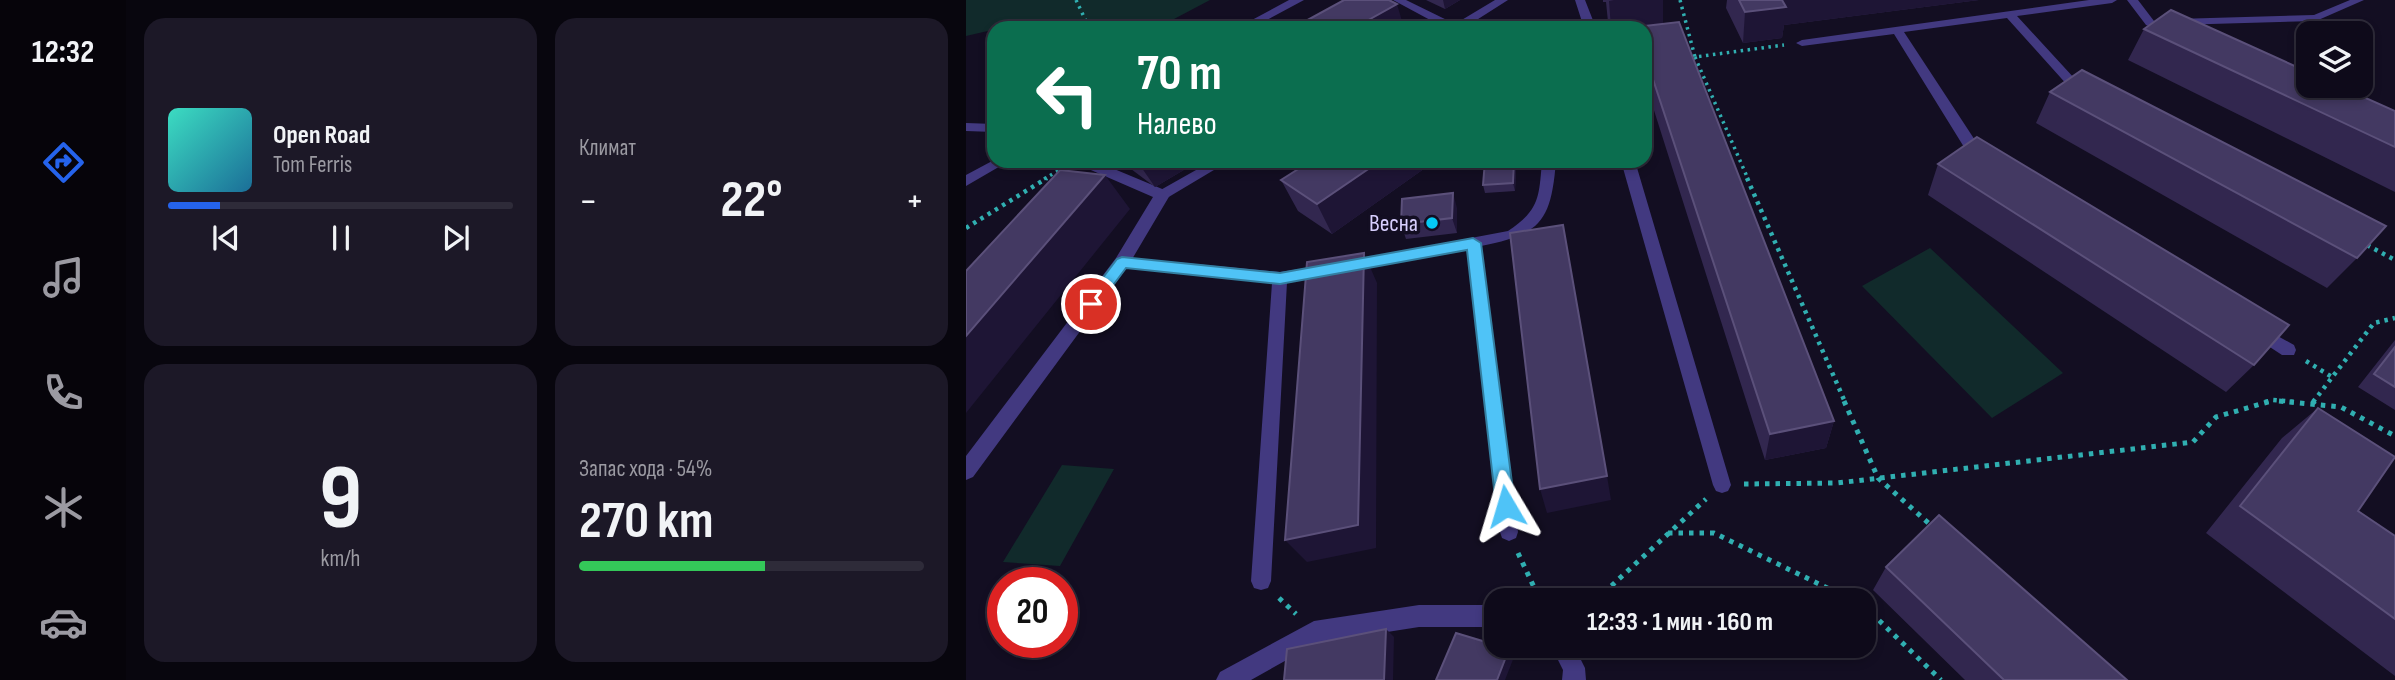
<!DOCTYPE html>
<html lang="ru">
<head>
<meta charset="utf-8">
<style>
	body { margin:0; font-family:"Sofia Sans Condensed",sans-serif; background:#1c1827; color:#f1f3f6; height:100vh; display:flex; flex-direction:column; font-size:26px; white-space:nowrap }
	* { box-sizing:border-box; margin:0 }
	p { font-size:23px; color:#9b9aa2 }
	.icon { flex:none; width:38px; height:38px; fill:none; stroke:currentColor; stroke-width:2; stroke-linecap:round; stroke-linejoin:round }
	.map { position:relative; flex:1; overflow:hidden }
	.drawer { display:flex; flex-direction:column; gap:18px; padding:18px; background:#08060e; width:840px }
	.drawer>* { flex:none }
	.guide { position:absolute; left:21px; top:21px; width:665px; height:147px; border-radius:21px; box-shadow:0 4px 10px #0003,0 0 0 2px #2e2b39; background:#0b6e4f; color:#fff; overflow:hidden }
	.buttons { position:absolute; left:1330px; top:21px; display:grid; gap:14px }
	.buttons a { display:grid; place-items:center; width:77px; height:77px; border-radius:14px; background:#0e0a1a; box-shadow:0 4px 10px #0003,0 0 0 2px #2e2b39; font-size:35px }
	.speed { position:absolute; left:21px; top:567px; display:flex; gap:14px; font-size:35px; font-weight:700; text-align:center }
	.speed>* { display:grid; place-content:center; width:91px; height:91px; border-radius:50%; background:#0e0a1a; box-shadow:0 4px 10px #0003,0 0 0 2px #2e2b39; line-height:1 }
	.speed .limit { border:10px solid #d22; background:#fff; color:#111 }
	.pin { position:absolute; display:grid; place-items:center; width:60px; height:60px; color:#fff; margin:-30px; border:4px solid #fff; border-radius:50%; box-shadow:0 2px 7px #0007 }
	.me { position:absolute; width:77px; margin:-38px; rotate:353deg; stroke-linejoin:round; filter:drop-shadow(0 0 5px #0008) }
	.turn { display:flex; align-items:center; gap:24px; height:147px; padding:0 35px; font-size:32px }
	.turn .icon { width:91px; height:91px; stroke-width:2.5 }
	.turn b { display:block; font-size:49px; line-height:60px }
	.big { font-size:52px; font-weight:700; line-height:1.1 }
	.drawer .widget { flex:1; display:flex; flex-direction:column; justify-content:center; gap:10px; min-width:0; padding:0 24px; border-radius:21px; background:#1c1827 }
	.drawer .dial { align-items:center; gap:0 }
	.dial b { font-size:91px; line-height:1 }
	.song { display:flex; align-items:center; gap:21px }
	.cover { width:84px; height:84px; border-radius:10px; background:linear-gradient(135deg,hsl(170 70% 55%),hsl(200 70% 35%)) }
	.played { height:7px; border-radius:4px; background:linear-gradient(90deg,#2563eb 15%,#2e2b39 15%) }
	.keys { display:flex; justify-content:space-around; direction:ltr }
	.heat { display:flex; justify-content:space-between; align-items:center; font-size:38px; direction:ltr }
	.charge { height:10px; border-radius:5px; background:linear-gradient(90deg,#34c759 54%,#2e2b39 0) }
	.drawer .tiles { flex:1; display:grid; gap:18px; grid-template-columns:repeat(2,1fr) }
	.trip { position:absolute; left:518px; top:588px; width:392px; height:70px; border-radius:21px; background:#0e0a1a; box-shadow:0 4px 10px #0003,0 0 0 2px #2e2b39; font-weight:700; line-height:70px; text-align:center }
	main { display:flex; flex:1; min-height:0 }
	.dock { display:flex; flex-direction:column; width:126px; justify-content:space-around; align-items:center; background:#06040a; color:#9b9aa2 }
	.dock .icon { width:49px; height:49px }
	.dock .current { color:#2563eb }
	.dock b { font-size:32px; color:#f1f3f6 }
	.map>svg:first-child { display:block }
	.green { fill:#112a2b }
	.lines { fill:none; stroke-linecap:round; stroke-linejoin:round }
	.path-far2 { stroke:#30afb1; stroke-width:3.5; stroke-dasharray:2.5 4.5; stroke-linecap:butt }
	.path-far1 { stroke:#30afb1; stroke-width:4.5; stroke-dasharray:3.5 5; stroke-linecap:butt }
	.path { stroke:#30afb1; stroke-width:5; stroke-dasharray:4.5 6; stroke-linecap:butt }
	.service { fill:#423980; fill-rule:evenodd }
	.minor { fill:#423980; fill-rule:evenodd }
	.wall { fill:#32274f }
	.shaded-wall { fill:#1e1535 }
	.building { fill:#433962; stroke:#5b507a; stroke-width:2 }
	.route { fill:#4fc3f7; stroke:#337fa1; stroke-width:2 }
	.poi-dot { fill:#04caf5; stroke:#130e22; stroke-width:2.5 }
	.labels { text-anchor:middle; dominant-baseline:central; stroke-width:7; stroke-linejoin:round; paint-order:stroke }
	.poi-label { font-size:24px; fill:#d8cffe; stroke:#130e22; text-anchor:end }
</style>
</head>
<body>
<main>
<nav class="dock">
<b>12:32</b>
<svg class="icon current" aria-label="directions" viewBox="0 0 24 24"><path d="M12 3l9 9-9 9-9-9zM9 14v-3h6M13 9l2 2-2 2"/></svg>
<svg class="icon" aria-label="music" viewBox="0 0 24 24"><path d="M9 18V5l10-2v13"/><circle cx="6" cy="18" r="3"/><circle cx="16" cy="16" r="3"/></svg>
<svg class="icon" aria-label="phone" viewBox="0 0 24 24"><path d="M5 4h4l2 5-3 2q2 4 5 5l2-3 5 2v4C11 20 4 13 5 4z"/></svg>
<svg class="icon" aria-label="climate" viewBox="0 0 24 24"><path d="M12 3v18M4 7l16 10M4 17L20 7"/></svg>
<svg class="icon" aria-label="car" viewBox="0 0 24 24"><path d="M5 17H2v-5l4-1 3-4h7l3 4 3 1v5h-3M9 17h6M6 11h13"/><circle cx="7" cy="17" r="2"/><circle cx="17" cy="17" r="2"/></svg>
</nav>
<section class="drawer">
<div class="tiles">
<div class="widget">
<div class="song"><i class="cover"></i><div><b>Open Road</b><p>Tom Ferris</p></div></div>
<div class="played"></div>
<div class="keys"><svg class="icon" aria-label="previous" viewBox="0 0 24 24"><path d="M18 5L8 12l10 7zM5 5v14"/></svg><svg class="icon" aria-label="pause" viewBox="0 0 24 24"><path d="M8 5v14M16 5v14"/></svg><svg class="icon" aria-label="next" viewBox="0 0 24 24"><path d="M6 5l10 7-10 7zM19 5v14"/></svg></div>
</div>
<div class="widget"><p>Климат</p>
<div class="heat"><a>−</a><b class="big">22°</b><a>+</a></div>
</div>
<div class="widget dial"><b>9</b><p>km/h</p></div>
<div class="widget"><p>Запас хода · 54%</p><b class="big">270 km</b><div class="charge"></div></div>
</div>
</section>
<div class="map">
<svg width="1429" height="680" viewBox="0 0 1429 680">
	<rect width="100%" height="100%" fill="#130e22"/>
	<!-- green -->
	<path class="green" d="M0 0H244L191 28H61L56 23 0 36Z
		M964 248 1097 373 1026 418 896 286Z
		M96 465 148 469 94 566 37 562Z"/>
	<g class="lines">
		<!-- path-far2 -->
		<path class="path-far2" d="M110 0 120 21 118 28
			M714 0 729 57 818 45
			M729 57 782 179
			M78 179 95 169"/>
		<!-- path-far1 -->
		<path class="path-far1" d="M781 178 879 402
			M0 228 81 178
			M1401 245 1429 260
			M1340 361 1366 377
			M1299 402 1307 400 1330 402
			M1347 402 1408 323 1429 318"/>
		<!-- path -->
		<path class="path" d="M878 401 912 478 968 528
			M1313 401 1375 407 1429 436
			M1346 404 1349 401
			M778 484 871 483 1227 442 1250 417 1305 401
			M702 533H748L886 600
			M552 553 574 600
			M313 598 330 614
			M630 600 740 499
			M898 606 975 680"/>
		<!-- service -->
		<path class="service" d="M427 0H440L489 24 529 0H542L498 28H479Z
			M609 0H619L630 28H618Z
			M1123 0H1151L1146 3 1051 16 1120 91V97H1112L1041 18 938 32 1022 160 1015 164 1006 160 928 34 836 46 830 43 836 40Z
			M1161 0H1172L1188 21 1212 33 1206 36 1180 25Z
			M1384 0H1398L1350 21 1210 25 1204 22 1210 19 1348 15Z
			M0 123 28 124V132L0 131Z
			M28 160 43 161 0 186V175Z
			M246 161H263L201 198H191L189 195 191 192Z
			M576 161H590C585 222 575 234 515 246L552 532 550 538 543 541 536 538 534 532 501 249 383 271 376 266 383 261 542 231C574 210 573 196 576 161Z
			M655 161H669L765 485 762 491 756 493 750 491 747 485Z
			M156 257 314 272 360 265 367 270 360 275 321 282 305 581 302 588 295 590 288 588 285 581 306 283 156 267 149 262Z
			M1290 324 1328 345 1330 350 1328 355H1316L1284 334 1282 330 1284 326Z"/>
		<!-- minor -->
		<path class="minor" d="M323 0H338L286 28H271Z
			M109 161H129L201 191 204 195 162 266 7 477 0 480V456L150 258 187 197 111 164Z
			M453 605H530V627H453L351 643 285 680H250L254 672 348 621Z
			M585 646H608L619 668 620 680H596L597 670Z"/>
	</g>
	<!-- wall -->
	<path class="wall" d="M460 0H494L479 9Z
		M637 0H697V24L868 421 860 448 799 460 679 82V28H644L642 22 640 2H637Z
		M761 0H1013L818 25 816 38 777 43 760 8Z
		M1178 29 1429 111V192L1162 60Z
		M1084 92 1391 258 1361 288 1070 123Z
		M157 161H233L189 187 161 166Z
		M345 161H469L366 234 332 211 315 180Z
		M972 164 1288 365 1260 392 962 195Z
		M550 166 549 191 519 193 517 185Z
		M491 208V233L440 239 435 224Z
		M1429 340V410L1392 387Z
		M1352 408 1392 511 1429 536V676L1240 533 1316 438Z
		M920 567 1161 680H999L907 590Z"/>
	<!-- shaded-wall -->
	<path class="shaded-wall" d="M477 0H494L479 9Z
		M648 0H697V28H645L643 1Z
		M813 0H1013L818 25 816 38 777 43 779 12Z
		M431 4 438 28H388Z
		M171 161H233L189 187Z
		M414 161H469L366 234 351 204Z
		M548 161 550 166 549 191 547 183Z
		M139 175 164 209 0 413V336Z
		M487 193 491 208V233L486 218Z
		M398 253 411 283 410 548 341 562 319 540Z
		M868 421 860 448 799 460 804 434Z
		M641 476 645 500 581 513 574 489Z
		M420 629 428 637 427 680H418Z
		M543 649 548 657 539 680H531Z"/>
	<!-- building -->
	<path class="building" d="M378 0H423L431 4 388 28H327Z
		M773 0H816L820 7 779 12Z
		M1205 10 1342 72V86H1373L1429 111V147L1178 29Z
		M713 22 868 421 804 434 679 55V28L670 27Z
		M1116 70 1420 226 1391 258 1084 92Z
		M1011 137 1323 325 1288 365 972 164Z
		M345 161H414L351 204 315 180Z
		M519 161H548L547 183 517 185Z
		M94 170 139 175 0 336V271Z
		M487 193 486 218 435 224 436 199Z
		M597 225 641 476 574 489 544 233Z
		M398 253 392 525 319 540 341 262Z
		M1429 347V387L1408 374Z
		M1352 408 1429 457 1392 511 1429 536V619L1274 506Z
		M973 515 1161 680H1038L920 567Z
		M420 629 418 680H318L321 649Z
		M490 633 543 649 531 680H470Z"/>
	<!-- route -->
	<path class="route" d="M507 238 515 243 549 506 546 512 540 514 533 512 530 506 501 250 314 284 160 268 130 308H119L117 304 151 259 156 257 314 273Z"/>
	<!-- markers -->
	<circle class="poi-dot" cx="466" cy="223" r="7"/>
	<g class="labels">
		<!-- poi labels -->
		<g class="poi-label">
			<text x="452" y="223">Весна</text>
		</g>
	</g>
</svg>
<div class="buttons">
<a><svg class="icon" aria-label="layers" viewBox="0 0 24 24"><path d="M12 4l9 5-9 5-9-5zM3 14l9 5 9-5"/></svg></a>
</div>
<div class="speed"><div class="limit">20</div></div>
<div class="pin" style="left:125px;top:304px;background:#d93025"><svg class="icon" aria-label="arrive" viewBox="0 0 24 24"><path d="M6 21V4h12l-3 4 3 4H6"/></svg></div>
<svg class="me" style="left:540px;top:506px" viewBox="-20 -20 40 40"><path d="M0-17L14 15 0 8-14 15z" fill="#4fc3f7" stroke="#fff" stroke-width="4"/></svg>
<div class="trip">12:33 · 1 мин · 160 m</div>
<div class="guide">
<div class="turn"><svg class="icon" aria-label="left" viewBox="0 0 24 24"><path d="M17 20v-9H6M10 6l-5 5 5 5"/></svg><div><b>70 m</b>Налево</div></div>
</div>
</div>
</main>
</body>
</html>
